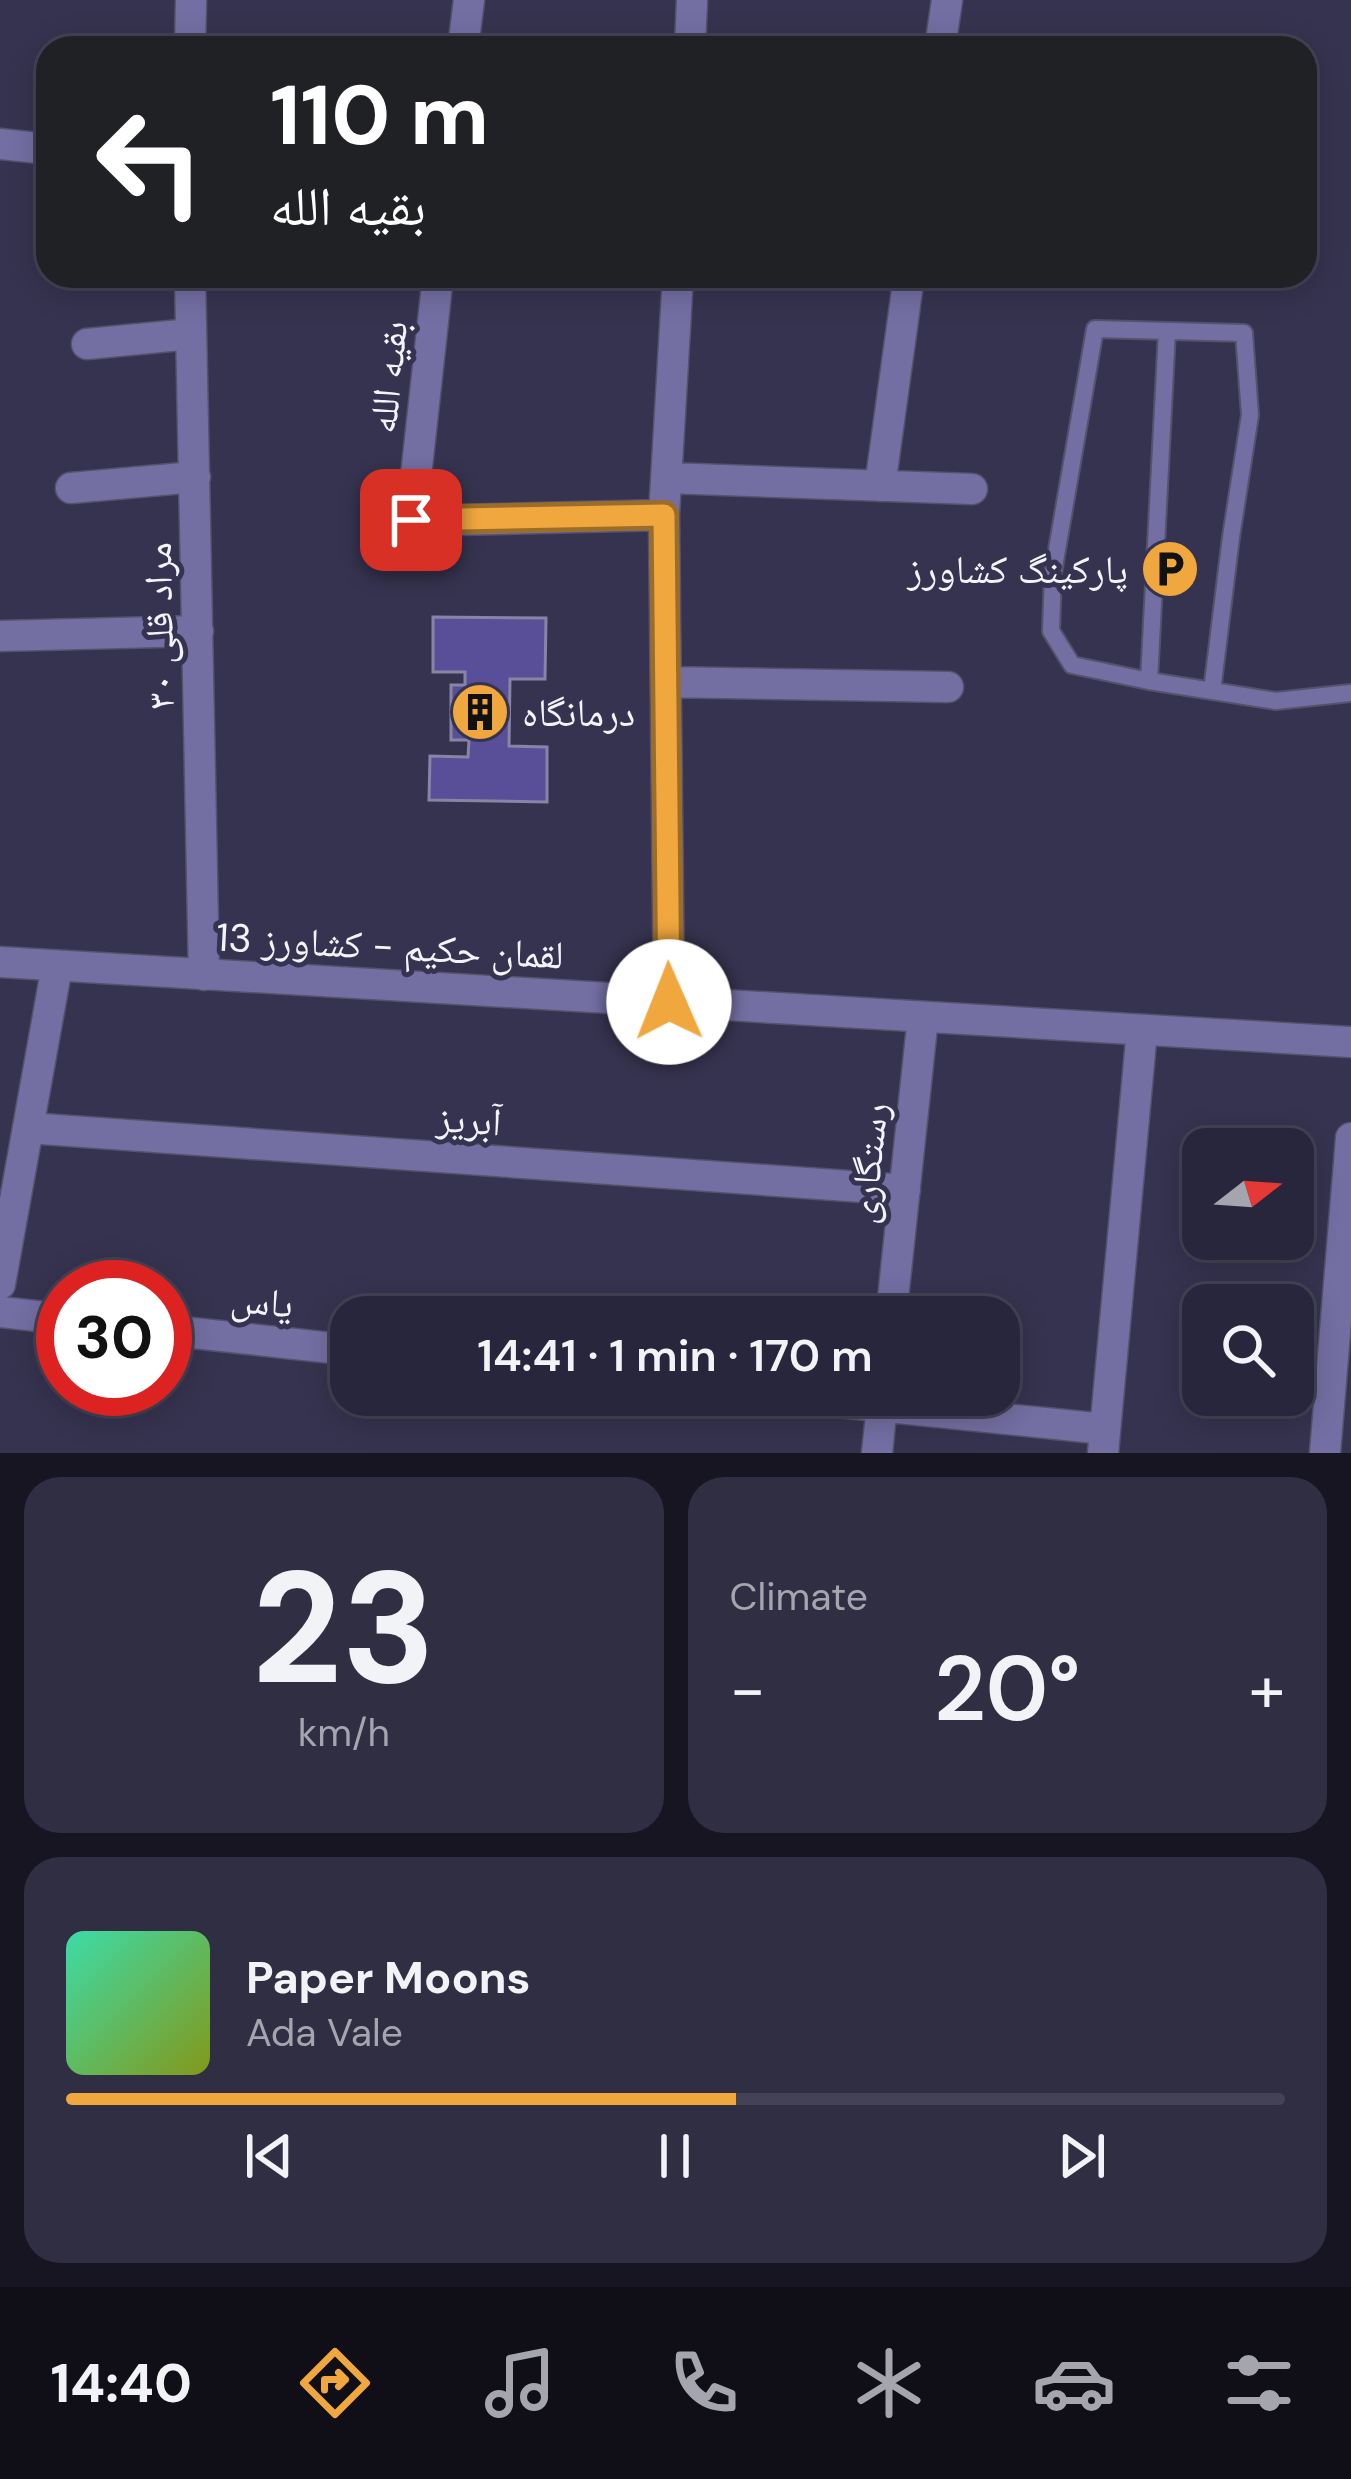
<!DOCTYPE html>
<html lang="en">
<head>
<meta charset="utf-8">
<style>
	body { margin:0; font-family:"DM Sans","Noto Naskh Arabic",sans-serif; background:#302e43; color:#f1f3f6; height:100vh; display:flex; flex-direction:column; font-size:45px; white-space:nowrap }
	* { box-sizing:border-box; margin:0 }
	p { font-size:39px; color:#a5a5af }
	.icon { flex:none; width:66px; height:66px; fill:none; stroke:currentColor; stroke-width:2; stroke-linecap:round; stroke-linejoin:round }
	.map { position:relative; height:1453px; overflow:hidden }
	.drawer { display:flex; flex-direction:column; gap:24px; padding:24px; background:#161521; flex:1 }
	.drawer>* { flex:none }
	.top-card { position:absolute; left:36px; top:36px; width:1281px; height:252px; border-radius:36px; box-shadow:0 6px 30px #0003,0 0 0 3px #444356; background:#202124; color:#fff; overflow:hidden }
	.needle { width:78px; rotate:73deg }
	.tools { position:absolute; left:1182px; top:1128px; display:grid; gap:24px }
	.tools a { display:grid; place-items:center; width:132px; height:132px; border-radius:24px; background:#28263c; box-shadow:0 6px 30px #0003,0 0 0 3px #444356; font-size:60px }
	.speed { position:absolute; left:36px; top:1260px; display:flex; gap:24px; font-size:60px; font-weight:700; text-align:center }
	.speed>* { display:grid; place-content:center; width:156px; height:156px; border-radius:50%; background:#28263c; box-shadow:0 6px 30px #0003,0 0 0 3px #444356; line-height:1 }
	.speed .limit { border:18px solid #d22; background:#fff; color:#111 }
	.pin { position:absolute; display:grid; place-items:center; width:102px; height:102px; color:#fff; margin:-51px; border-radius:24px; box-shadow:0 6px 18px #0006 }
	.me { position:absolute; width:132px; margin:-66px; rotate:359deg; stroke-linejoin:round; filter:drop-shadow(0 0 9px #0008) }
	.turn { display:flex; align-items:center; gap:42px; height:252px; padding:0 36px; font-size:54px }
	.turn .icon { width:156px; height:156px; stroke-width:2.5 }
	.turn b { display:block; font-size:84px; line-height:102px }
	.big { font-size:90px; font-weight:600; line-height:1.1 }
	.drawer .card { flex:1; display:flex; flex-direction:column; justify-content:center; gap:18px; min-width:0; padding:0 42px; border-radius:36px; background:#302e43 }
	.drawer .dial { align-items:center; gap:0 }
	.dial b { font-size:156px; line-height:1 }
	.song { display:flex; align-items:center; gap:36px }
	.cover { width:144px; height:144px; border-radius:18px; background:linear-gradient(135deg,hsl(160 70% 55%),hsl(70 70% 35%)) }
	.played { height:12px; border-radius:6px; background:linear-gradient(90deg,#efa73e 55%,#444356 55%) }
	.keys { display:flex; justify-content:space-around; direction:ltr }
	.heat { display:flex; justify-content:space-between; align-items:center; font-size:66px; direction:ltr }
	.drawer .tiles { flex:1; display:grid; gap:24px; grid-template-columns:1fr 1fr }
	.card:last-child { grid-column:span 2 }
	.trip { position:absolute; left:330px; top:1296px; width:690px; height:120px; border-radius:36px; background:#28263c; box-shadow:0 6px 30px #0003,0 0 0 3px #444356; font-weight:600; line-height:120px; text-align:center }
	.tab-bar { display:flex; height:192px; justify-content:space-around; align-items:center; background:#100f18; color:#a5a5af }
	.tab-bar .icon { width:84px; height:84px }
	.tab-bar .active { color:#efa73e }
	.tab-bar b { font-size:54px; color:#f1f3f6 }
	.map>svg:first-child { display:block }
	.building { fill:#594f98; stroke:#8785a6; stroke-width:3 }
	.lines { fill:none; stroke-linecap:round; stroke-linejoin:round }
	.service-casing { stroke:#54526c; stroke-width:20 }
	.minor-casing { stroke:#54526c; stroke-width:33 }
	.tertiary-casing { stroke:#54526c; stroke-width:33 }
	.service { stroke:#746fa3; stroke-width:16 }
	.minor { stroke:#746fa3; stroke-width:30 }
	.tertiary { stroke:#746fa3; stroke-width:30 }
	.route-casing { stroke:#9b6d28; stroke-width:30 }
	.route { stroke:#efa73e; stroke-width:21 }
	.labels { text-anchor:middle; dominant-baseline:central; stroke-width:10; stroke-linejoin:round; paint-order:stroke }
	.street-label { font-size:39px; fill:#f3f3fe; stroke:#363350 }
	.poi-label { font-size:39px; fill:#f3f3fe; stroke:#363350; text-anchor:end }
</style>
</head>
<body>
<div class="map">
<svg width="1351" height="1453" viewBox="0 0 1351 1453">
	<rect width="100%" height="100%" fill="#363350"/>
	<!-- building -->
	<path class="building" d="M433 617 546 618 545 679H510L509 746 547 747V802L429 800 430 756 468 757 469 740H451V685H465V672H433Z"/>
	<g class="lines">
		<!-- service casing -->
		<g class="service-casing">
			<path id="service" d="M1149 681 1167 331
				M1212 691 1231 537 1250 415 1244 333 1095 329 1053 573 1051 631 1072 665 1149 681 1276 701 1351 693"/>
		</g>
		<!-- minor casing -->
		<g class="minor-casing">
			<path id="minor" d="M190 48 191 0
				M463 48 469 0
				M690 48 692 0
				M940 48 947 0
				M190 276 204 975
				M438 276 411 521 664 515
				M87 344 191 334
				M667 478 972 489
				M880 486 909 276
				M71 488 195 477
				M0 636 198 631
				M666 682 948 687
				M669 1002 664 515 678 276
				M28 1128 905 1190
				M0 1312 63 1319
				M891 1317 923 1017
				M165 1330 351 1350
				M768 1395 1105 1429
				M877 1453 883 1395
				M1103 1453 1142 1030
				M1325 1453 1351 1138"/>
		</g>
		<!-- tertiary casing -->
		<g class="tertiary-casing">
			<path id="tertiary" d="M0 144 48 149
				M0 962 1351 1042
				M0 1284 57 966"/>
		</g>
		<!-- service -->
		<use href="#service" class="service"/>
		<!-- minor -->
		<use href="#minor" class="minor"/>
		<!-- tertiary -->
		<use href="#tertiary" class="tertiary"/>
	</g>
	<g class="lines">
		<!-- route casing -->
		<g class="route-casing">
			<path id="route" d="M411 520 664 515 669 1002"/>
		</g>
		<!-- route -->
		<use href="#route" class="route"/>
	</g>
	<!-- icons -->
	<defs>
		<g id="parking-disc" transform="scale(3)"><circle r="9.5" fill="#efa73e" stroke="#363350"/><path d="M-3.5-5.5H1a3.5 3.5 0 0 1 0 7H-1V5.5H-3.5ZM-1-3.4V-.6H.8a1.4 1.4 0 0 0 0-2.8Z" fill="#111"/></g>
		<g id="building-disc" transform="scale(3)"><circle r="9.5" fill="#efa73e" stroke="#363350"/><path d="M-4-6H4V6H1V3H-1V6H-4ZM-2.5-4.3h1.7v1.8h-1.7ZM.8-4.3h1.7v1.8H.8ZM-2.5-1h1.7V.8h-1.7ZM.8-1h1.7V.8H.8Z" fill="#111"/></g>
	</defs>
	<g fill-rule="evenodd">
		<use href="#parking-disc" x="1170" y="569"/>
		<use href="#building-disc" x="480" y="712"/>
	</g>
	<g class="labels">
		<!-- street labels -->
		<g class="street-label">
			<text transform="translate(388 377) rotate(-84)">بقیه الله</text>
			<text transform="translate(159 626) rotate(-91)">مراد قلی ۳۰</text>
			<text transform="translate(390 946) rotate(3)">لقمان حکیم - کشاورز 13</text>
			<text transform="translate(469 1120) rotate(4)">آبریز</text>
			<text transform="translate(868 1163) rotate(-84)">رستگاری</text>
			<text transform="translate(262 1301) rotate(6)">یاس</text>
		</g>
		<!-- poi labels -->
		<g class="poi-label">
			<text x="1128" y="569">پارکینگ کشاورز</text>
			<text x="522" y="712" text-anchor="start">درمانگاه</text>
		</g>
	</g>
</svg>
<div class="tools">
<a><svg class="needle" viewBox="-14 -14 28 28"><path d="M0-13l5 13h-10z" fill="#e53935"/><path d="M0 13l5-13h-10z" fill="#a5a5af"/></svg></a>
<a><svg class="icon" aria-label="search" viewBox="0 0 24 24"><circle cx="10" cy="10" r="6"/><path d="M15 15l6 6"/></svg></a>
</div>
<div class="speed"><div class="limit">30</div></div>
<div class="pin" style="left:411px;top:520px;background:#d93025"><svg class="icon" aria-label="arrive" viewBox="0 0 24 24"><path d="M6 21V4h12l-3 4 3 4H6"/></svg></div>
<svg class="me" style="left:669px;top:1002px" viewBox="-20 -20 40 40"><circle r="19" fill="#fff"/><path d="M0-13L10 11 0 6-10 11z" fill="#efa73e"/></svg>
<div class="trip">14:41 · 1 min · 170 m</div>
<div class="top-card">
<div class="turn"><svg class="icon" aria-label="left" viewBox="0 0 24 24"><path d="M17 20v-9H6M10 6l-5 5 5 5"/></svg><div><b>110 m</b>بقیه الله</div></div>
</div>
</div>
<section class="drawer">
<div class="tiles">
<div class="card dial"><b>23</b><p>km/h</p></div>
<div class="card"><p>Climate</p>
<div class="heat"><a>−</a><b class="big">20°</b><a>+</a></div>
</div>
<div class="card">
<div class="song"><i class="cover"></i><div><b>Paper Moons</b><p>Ada Vale</p></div></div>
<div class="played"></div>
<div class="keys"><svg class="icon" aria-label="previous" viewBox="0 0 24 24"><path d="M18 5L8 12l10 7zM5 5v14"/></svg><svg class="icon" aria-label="pause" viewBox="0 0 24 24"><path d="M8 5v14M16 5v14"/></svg><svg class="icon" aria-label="next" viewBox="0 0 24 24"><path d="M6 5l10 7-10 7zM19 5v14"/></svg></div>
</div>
</div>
</section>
<nav class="tab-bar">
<b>14:40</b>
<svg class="icon active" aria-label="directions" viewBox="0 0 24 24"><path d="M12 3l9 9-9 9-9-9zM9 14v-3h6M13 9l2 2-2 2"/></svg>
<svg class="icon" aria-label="music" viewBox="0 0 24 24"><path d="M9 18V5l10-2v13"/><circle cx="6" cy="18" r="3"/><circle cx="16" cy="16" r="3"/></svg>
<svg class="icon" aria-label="phone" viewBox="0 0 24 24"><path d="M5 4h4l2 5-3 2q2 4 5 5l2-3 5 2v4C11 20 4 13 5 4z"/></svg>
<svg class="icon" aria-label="climate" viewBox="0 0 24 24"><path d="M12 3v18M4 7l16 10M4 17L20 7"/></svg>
<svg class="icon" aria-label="car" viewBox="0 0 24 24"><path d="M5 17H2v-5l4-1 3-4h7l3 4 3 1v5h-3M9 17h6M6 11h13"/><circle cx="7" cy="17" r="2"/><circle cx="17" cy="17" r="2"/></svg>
<svg class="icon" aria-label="filters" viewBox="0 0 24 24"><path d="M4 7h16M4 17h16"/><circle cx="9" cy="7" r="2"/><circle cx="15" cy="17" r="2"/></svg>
</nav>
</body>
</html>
